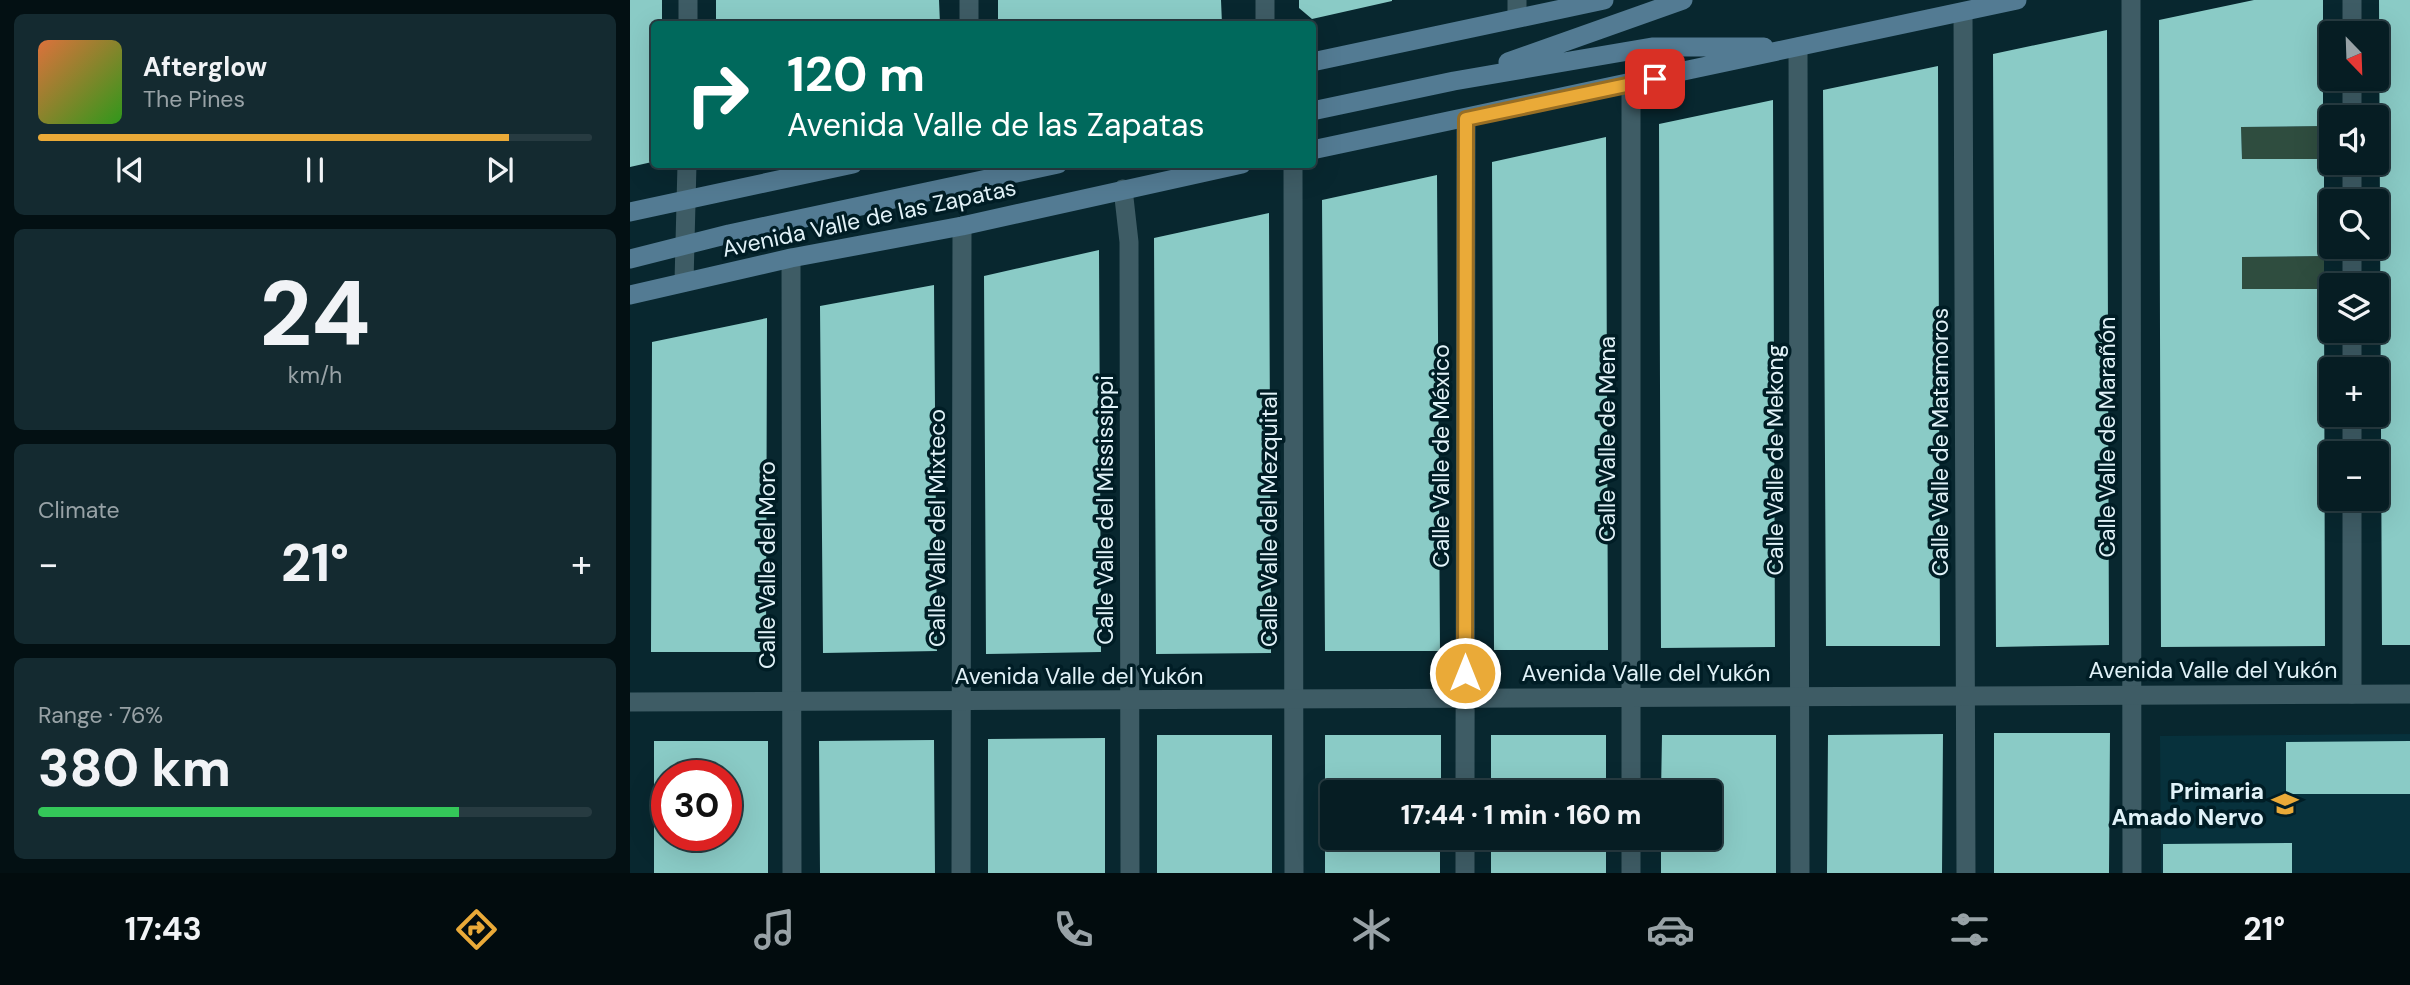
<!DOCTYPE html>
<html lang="en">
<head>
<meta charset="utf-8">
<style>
	body { margin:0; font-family:"DM Sans",sans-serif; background:#142a30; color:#f1f3f6; height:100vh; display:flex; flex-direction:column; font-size:26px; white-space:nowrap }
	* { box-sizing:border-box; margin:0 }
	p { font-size:23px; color:#98a2a6 }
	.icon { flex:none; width:38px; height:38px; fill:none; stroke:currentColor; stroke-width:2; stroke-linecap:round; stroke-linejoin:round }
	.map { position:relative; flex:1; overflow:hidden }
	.side { display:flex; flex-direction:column; gap:14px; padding:14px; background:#031013; width:630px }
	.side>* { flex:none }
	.top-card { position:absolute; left:21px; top:21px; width:665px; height:147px; border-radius:7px; box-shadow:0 7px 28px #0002,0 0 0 2px #273b41; background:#00695c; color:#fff; overflow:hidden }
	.needle { width:46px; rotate:157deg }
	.controls { position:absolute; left:1689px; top:21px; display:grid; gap:14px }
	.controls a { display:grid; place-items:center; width:70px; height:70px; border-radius:7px; background:#061d23; box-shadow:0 7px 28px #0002,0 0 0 2px #273b41; font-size:35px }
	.speed { position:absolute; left:21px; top:760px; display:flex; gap:14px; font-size:35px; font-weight:700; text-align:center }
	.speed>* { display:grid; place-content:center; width:91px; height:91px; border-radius:50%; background:#061d23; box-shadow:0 7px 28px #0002,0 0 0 2px #273b41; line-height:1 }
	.speed .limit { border:10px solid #d22; background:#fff; color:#111 }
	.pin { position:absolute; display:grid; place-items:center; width:60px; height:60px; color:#fff; margin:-30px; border-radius:14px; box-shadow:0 4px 10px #0006 }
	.me { position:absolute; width:77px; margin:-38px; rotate:0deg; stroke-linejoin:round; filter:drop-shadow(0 0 5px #0008) }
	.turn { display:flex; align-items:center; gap:24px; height:147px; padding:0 21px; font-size:32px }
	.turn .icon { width:91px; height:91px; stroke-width:2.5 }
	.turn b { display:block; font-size:49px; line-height:60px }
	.big { font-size:52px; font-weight:800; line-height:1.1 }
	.side .tile { flex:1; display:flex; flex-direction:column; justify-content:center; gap:10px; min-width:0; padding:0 24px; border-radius:10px; background:#142a30 }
	.side .dial { align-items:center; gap:0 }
	.dial b { font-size:91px; line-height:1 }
	.song { display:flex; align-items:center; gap:21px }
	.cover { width:84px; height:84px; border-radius:10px; background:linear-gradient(135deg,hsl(20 70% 55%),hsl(110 70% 35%)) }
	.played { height:7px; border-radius:4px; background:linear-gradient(90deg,#eaaa38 85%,#273b41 85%) }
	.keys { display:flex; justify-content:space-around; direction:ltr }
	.heat { display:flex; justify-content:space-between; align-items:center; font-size:38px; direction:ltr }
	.charge { height:10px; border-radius:5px; background:linear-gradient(90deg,#34c759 76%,#273b41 0) }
	.trip { position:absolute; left:690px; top:780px; width:402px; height:70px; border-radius:7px; background:#061d23; box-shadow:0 7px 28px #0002,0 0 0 2px #273b41; font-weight:800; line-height:70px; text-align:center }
	.dock { display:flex; height:112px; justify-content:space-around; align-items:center; background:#020c0e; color:#98a2a6 }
	.dock .icon { width:49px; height:49px }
	.dock .active { color:#eaaa38 }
	.dock b { font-size:32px; color:#f1f3f6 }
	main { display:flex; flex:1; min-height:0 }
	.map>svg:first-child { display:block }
	.built { fill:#07313c }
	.green { fill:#2f4d3f }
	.building { fill:#8acbc6; fill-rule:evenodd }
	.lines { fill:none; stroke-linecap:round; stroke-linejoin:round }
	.minor { stroke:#3e5c65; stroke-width:19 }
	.tertiary { stroke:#3e5c65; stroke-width:19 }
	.secondary { stroke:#537b93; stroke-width:19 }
	.route-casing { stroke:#986e24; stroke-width:18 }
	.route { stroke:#eaaa38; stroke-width:12 }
	.labels { text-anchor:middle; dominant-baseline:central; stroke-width:7; stroke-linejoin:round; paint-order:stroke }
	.street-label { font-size:23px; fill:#e1f2f8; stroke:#001d25 }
	.poi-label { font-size:23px; font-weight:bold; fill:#e1f2f8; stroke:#001d25; text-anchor:end }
</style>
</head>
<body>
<main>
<section class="side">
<div class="tile">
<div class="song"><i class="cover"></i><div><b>Afterglow</b><p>The Pines</p></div></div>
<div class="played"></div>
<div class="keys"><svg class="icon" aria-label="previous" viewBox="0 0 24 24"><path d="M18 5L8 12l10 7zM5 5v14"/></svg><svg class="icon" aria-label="pause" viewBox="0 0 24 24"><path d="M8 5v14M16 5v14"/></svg><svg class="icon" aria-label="next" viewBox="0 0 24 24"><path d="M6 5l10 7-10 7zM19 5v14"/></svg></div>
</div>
<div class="tile dial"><b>24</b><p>km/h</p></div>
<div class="tile"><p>Climate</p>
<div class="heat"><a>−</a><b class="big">21°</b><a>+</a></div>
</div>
<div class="tile"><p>Range · 76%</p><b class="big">380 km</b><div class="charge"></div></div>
</section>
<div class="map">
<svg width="1780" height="873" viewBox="0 0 1780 873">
	<rect width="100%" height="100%" fill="#08272f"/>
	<!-- built -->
	<path class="built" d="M1780 734V873H1531L1530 736Z"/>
	<!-- green -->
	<path class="green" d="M1693 126 1694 159H1612L1611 127Z
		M1694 256V289H1612V257Z"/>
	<!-- building -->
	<path class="building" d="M0 0H32V24H24V158L22 162 0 167Z
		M86 0H309L310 24H86Z
		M368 0H591L592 24H368Z
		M669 0H762V1L682 19 669 8Z
		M1624 0H1693V126L1611 127 1612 159H1694V256L1612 257V289H1694L1695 646 1531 647 1529 20Z
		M1749 0H1780V645H1752Z
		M1477 30 1479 645 1366 647 1363 54Z
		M1308 66 1310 646H1196L1193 90Z
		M1143 100 1145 647 1031 648 1029 124Z
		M976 137 978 650H864L862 162Z
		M807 175 810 651H695L692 200Z
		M639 213 641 653 526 654 524 238Z
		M469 250 471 652 356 654 354 276Z
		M304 285 307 651 193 653 190 306Z
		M137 318 136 652H21L22 342Z
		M1364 733H1480L1479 873H1364Z
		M1313 734 1312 873H1197L1198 735Z
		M527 735H642V873H527Z
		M695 735H811V793H702V838H810V873H695Z
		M861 735H976V793H861Z
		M1032 735H1146V873H1031V838H1080V793H1031Z
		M475 738V873H358V739Z
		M304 740 305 873H190L189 741Z
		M24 741H138V873H24ZM37 775H96V835H37Z
		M1780 741V794H1656V742Z
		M861 838H976V873H861Z
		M1662 843V873H1533V844Z"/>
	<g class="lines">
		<!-- minor -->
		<path class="minor" d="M339 0V24
			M887 0V17
			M1501 0 1502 873
			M1722 0V33
			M1333 12 1336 873
			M58 24V0
			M1168 47 1170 873
			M1722 79V117
			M1722 163V201
			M663 164 664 873
			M493 189 499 242 500 873
			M1722 247V285
			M161 258 162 873
			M54 282 57 164
			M1722 331V369
			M1722 415V453
			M1722 499V694
			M835 793 836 119
			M1001 793V84
			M1001 838V873
			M331 873 332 226
			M835 873V838"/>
		<!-- tertiary -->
		<path class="tertiary" d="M635 0V24
			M0 702 1780 694"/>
		<!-- secondary -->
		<path class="secondary" d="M682 62 974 0
			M878 62 1053 0
			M682 111 824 81 1022 47H1134
			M682 150 1387 0
			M0 212 223 164
			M0 259 99 234 428 164
			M0 295 161 258 332 226 612 164"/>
	</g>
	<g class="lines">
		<!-- route casing -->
		<g class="route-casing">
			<path id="route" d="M835 673 836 119 1025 79"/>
		</g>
		<!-- route -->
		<use href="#route" class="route"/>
	</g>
	<!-- icons -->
	<defs>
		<g id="school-bare" transform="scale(2.1)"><path d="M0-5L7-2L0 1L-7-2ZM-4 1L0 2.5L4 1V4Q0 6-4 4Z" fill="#eaaa38" stroke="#001d25" stroke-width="2.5" paint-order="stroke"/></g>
	</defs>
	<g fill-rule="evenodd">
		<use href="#school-bare" x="1655" y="804"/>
	</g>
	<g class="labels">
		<!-- street labels -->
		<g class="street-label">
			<text transform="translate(239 218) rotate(-12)">Avenida Valle de las Zapatas</text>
			<text transform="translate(1477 437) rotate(-90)">Calle Valle de Marañón</text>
			<text transform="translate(977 439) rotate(-90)">Calle Valle de Mena</text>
			<text transform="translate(1310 442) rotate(-90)">Calle Valle de Matamoros</text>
			<text transform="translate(811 456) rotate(-90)">Calle Valle de México</text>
			<text transform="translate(1145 460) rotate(-90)">Calle Valle de Mekong</text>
			<text transform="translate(475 510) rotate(-90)">Calle Valle del Mississippi</text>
			<text transform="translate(639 519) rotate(-90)">Calle Valle del Mezquital</text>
			<text transform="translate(307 528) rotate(-90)">Calle Valle del Mixteco</text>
			<text transform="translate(137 565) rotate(-90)">Calle Valle del Moro</text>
			<text x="1583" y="670">Avenida Valle del Yukón</text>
			<text x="1016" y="673">Avenida Valle del Yukón</text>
			<text x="449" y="676">Avenida Valle del Yukón</text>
		</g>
		<!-- poi labels -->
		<g class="poi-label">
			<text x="1634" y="791">Primaria<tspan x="1634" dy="26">Amado Nervo</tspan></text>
		</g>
	</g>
</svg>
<div class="controls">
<a><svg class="needle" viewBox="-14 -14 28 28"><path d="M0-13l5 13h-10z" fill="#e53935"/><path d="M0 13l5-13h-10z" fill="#98a2a6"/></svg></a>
<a><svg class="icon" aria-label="sound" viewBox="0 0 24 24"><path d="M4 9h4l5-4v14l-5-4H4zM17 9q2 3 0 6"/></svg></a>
<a><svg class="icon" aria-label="search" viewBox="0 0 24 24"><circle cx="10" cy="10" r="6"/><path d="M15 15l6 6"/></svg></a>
<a><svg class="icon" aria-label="layers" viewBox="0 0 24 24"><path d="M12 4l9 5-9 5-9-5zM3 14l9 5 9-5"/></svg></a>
<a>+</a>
<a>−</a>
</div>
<div class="speed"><div class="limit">30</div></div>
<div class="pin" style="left:1025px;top:79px;background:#d93025"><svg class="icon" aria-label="arrive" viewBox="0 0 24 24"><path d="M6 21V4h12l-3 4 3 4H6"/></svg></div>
<svg class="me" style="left:835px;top:673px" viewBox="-20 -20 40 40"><circle r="17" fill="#eaaa38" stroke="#fff" stroke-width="3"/><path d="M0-11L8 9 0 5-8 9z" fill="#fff"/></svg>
<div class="trip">17:44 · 1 min · 160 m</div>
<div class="top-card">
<div class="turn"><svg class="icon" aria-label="right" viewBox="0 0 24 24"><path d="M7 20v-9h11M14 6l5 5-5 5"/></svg><div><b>120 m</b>Avenida Valle de las Zapatas</div></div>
</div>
</div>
</main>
<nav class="dock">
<b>17:43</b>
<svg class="icon active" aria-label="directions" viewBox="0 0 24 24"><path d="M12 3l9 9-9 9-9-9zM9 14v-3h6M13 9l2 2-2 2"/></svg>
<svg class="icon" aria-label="music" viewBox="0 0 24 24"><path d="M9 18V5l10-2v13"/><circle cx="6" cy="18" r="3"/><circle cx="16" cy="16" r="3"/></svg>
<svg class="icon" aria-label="phone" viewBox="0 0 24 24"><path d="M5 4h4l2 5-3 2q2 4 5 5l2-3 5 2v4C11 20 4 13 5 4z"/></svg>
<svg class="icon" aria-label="climate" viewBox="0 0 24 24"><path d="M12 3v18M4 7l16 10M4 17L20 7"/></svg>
<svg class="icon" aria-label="car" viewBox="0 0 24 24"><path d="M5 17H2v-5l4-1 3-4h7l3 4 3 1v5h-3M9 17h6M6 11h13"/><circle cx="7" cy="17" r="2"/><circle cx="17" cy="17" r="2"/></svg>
<svg class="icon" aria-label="filters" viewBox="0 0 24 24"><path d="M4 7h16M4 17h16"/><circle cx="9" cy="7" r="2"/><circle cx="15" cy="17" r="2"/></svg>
<b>21°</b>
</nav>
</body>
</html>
